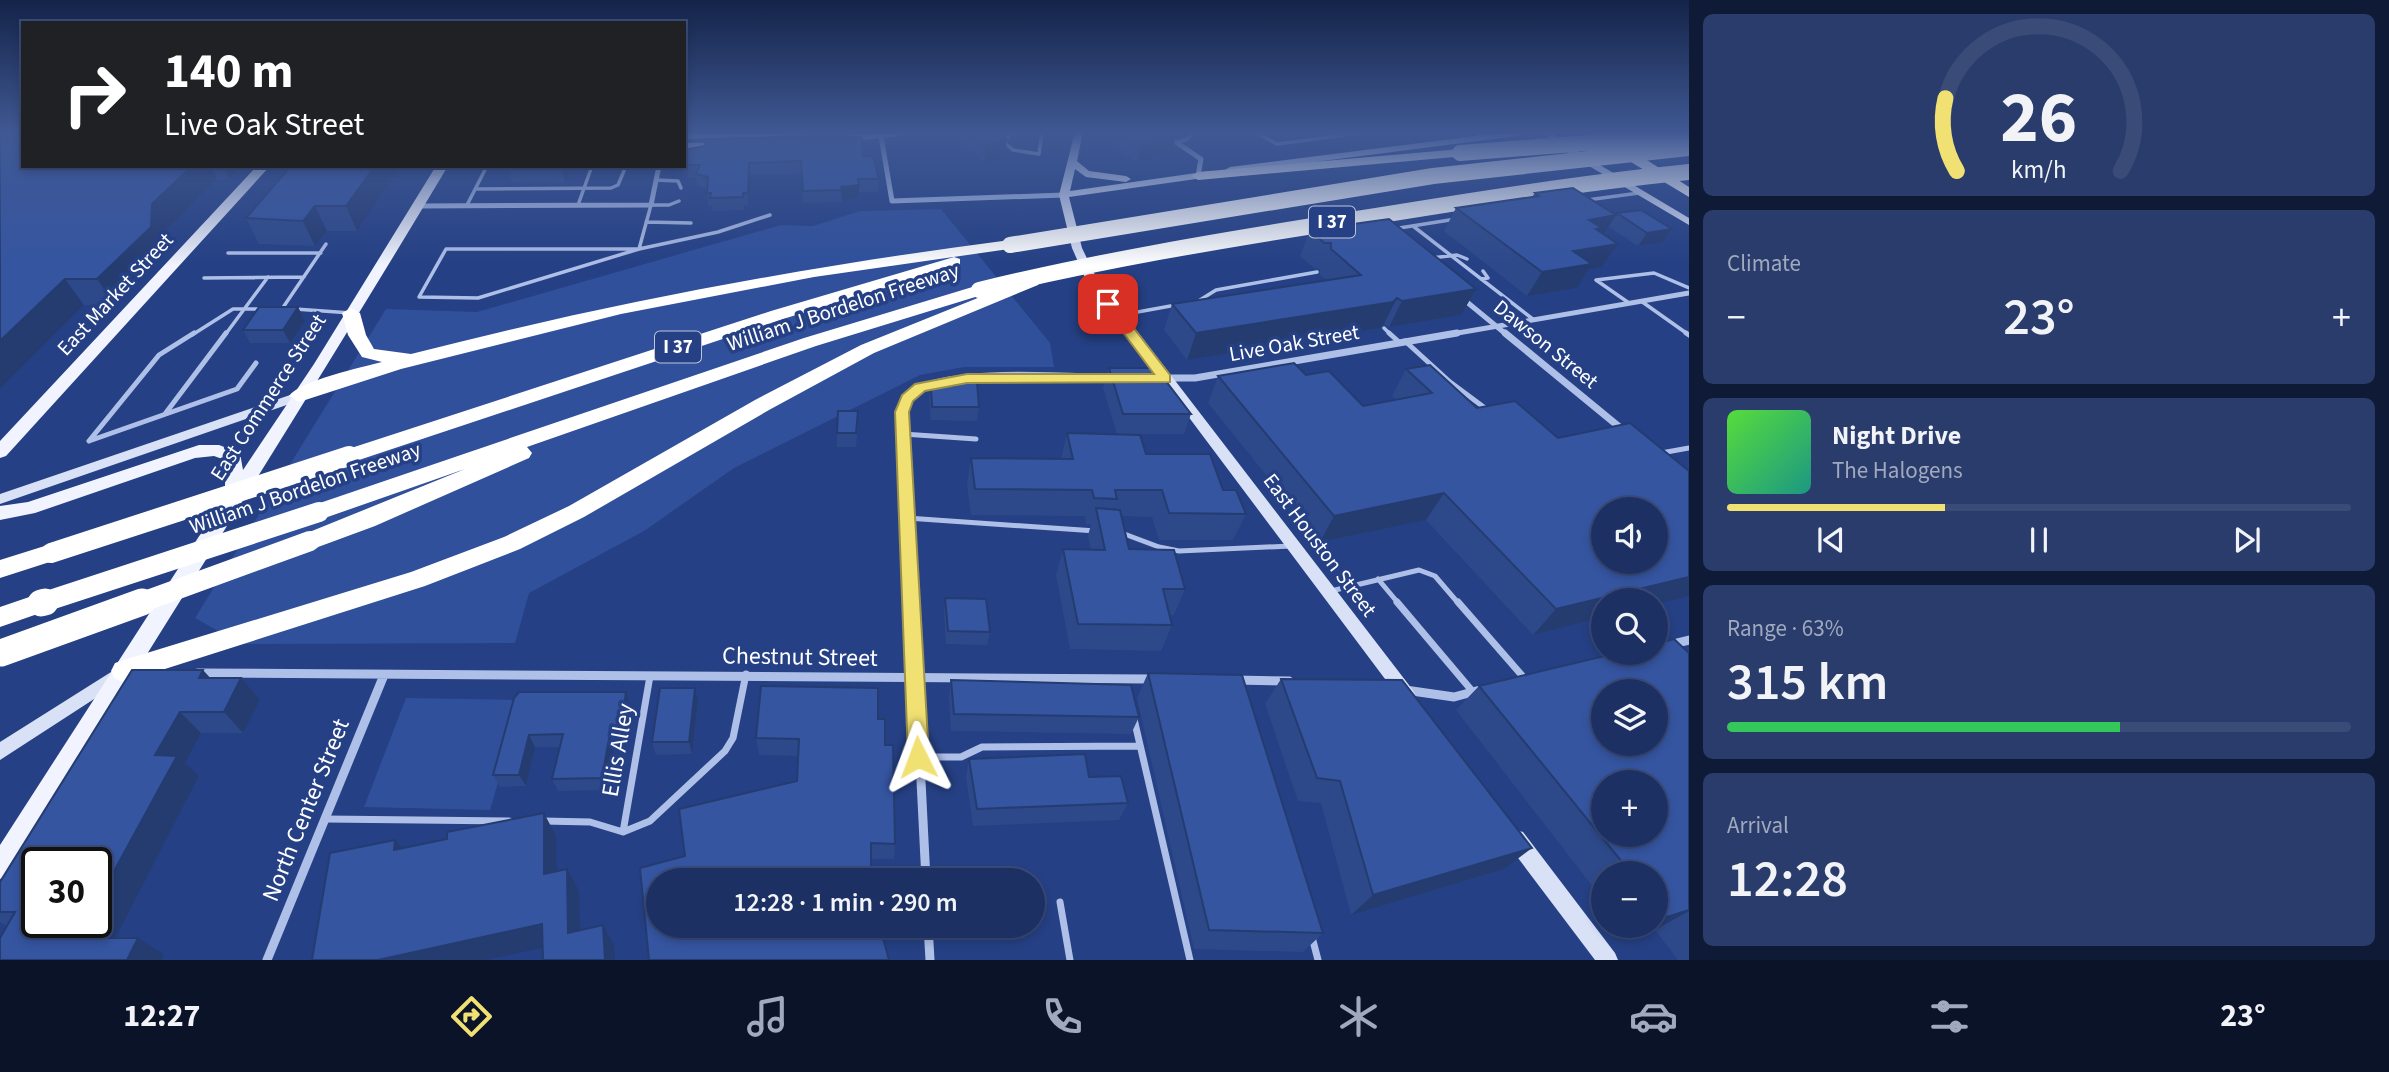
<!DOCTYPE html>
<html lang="en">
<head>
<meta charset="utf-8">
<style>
	body { margin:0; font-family:"Source Sans 3",sans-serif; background:#293c6c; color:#f1f3f6; height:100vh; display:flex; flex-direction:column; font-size:26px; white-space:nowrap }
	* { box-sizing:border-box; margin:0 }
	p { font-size:23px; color:#a0a9be }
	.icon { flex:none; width:38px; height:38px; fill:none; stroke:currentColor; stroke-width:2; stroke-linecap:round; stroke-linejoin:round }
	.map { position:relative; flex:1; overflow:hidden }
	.sheet { display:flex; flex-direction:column; gap:14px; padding:14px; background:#0f1a36; width:700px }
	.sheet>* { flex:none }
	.guide { position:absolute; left:21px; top:21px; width:665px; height:147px; border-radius:0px; box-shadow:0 4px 10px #0003,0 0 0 2px #3a4b78; background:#202124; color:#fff; overflow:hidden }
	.tools { position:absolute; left:1591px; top:497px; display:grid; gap:14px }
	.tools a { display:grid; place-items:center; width:77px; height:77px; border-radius:50%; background:#1c3063; box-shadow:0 4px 10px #0003,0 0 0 2px #3a4b78; font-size:35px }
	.speed { position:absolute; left:21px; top:847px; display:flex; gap:14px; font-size:35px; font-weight:700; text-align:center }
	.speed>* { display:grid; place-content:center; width:91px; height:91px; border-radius:50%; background:#1c3063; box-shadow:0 4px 10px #0003,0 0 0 2px #3a4b78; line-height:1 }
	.speed .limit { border:4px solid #111; border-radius:10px; background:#fff; color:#111 }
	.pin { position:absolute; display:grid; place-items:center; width:60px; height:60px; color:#fff; margin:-30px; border-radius:14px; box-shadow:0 4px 10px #0006 }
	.me { position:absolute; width:77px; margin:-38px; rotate:357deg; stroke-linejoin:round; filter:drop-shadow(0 0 5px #0008) }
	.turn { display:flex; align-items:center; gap:24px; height:147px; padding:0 28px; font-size:32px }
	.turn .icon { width:91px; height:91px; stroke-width:2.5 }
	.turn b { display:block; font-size:49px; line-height:60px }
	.big { font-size:52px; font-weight:600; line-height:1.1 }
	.sheet .widget { flex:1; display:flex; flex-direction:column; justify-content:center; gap:10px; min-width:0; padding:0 24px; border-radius:10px; background:#293c6c }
	.sheet .dial { align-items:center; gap:0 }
	.dial svg { height:182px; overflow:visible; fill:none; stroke:#3a4b78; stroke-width:7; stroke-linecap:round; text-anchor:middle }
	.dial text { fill:#f1f3f6; stroke:none }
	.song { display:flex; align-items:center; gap:21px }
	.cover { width:84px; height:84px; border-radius:10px; background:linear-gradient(135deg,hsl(110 70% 55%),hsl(170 70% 35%)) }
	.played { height:7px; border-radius:4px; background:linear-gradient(90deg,#f1e173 35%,#3a4b78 35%) }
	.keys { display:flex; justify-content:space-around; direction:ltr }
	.heat { display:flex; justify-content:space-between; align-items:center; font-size:38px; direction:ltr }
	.charge { height:10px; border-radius:5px; background:linear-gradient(90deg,#34c759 63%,#3a4b78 0) }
	.trip { position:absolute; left:646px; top:868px; width:399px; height:70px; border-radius:35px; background:#1c3063; box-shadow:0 4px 10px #0003,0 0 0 2px #3a4b78; font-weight:600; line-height:70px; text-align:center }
	.dock { display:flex; height:112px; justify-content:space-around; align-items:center; background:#0b1328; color:#a0a9be }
	.dock .icon { width:49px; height:49px }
	.dock .current { color:#f1e173 }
	.dock b { font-size:32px; color:#f1f3f6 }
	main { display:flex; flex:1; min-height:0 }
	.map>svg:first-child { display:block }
	.green { fill:#30509c }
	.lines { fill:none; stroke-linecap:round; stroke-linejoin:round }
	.service-far2 { stroke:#afc0e8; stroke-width:3.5 }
	.service-far1 { stroke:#afc0e8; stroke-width:5 }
	.service { stroke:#afc0e8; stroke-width:7 }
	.minor-far2 { stroke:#afc0e8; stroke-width:5 }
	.minor-far1 { stroke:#afc0e8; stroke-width:7 }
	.minor { stroke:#afc0e8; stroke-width:9 }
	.secondary { fill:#d9e1f7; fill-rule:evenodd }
	.primary { fill:#f1f4fe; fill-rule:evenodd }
	.motorway { fill:#fff; fill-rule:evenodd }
	.motorway-bridge-far2 { stroke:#fff; stroke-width:16 }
	.motorway-bridge-far1 { stroke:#fff; stroke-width:20 }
	.motorway-bridge { stroke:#fff; stroke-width:27 }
	.wall { fill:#2e498a }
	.shaded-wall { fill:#253c71 }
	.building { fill:#3555a1; stroke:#253c71; stroke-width:2; fill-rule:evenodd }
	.route { fill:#f1e173; stroke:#9d924b; stroke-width:2 }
	.labels { text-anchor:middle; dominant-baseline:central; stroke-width:7; stroke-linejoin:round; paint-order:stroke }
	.shield { fill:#254084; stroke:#bec6da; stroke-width:2 }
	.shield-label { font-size:19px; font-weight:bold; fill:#fff }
	.street-label { font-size:21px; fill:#fff; stroke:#254084 }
	.near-street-label { font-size:24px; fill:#fff; stroke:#254084 }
</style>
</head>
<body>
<main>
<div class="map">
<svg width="1689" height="960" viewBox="0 0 1689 960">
	<rect width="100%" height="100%" fill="#254084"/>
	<!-- green -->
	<path class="green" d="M941 209 1050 343 1054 367H964L920 375 734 468 644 531 529 593 515 643 241 644 195 618 386 309 477 312 781 225 813 226 860 211Z
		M406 698 522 700 490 810 364 807Z"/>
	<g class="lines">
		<!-- service-far2 -->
		<path class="service-far2" d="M1023 132 1009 135 1005 143 1013 150 1039 154 1042 132
			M1255 132 1277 144 1368 132
			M1474 132 1482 136
			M1178 142 1188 139 1193 132
			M656 180 678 181 681 188
			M475 189 611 188 618 185 626 166
			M1587 200 1639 193
			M467 205 487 166
			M578 205 592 166
			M646 222 691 223
			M1413 226 1534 320
			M1393 229 1456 219
			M446 249H639L478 298 419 297Z
			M639 249 651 205H669L679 201
			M639 249 718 232 770 215
			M228 253H321
			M1431 258 1457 255 1467 259
			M204 278 304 277
			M1481 279 1488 278 1483 271
			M1200 300 1216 290 1317 272
			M1641 301 1689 335
			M1629 303 1596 280 1654 273 1689 288
			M282 309 326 244
			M295 309 351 313
			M1121 315 1176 305
			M1384 328 1391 335
			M192 335 233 309H264
			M225 335 268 277"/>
		<!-- service-far1 -->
		<path class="service-far1" d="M1389 333 1399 342
			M1686 333 1689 335
			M1405 341 1450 382 1489 411
			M165 414 226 333
			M903 434 976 439
			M89 441 159 355 194 333
			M89 441 237 389 256 363
			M1661 453 1689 448
			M907 518 1096 531
			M1119 532 1159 547 1179 551 1291 546
			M1378 579 1399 604
			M1331 591 1419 570 1435 576 1459 604"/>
		<!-- service -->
		<path class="service" d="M1397 602 1473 692
			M1458 602 1525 679
			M1134 719 1190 960
			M918 757H961L982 747 1140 746
			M326 819 509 821
			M543 821 590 822 623 832 650 821 725 751 733 738 746 674
			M623 832 650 676
			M1060 902 1070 960
			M1312 937 1318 960"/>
		<!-- minor-far2 -->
		<path class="minor-far2" d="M1161 132 1201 159 1198 176
			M881 136 892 201 1064 195
			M418 206 651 205 659 166
			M1462 298 1507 335
			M1446 335 1689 293"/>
		<!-- minor-far1 -->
		<path class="minor-far1" d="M1505 333 1623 430
			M1165 378H1195L1457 333
			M912 604 902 412C904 406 906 397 911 393 946 367 1070 377 1115 378"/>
		<!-- minor -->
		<path class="minor" d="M912 602 926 880
			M1656 648 1689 640
			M198 673 1152 679
			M1234 680 1289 681
			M1405 690 1454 697 1480 690
			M928 926 930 960
			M267 960 384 675"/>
		<!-- secondary -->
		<path class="secondary" d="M739 132H811L807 135 684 139V133Z
			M887 132H911L907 135 843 142 838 139 843 136Z
			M1075 132H1083L1077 161 1089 171 1126 176 1131 179 1126 182 1086 177 1075 169 1070 191 1210 171 1215 174 1210 177 1069 197 1082 248 1097 279 1412 689 1415 694 1412 699 1406 702 1400 699 1086 280 1072 248 1059 195Z
			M1507 132H1528L1524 135 1230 173 1225 170 1230 167Z
			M1542 132H1551L1578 152 1689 218V225L1572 156Z
			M684 143 724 142 729 145 724 148 684 149Z
			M299 392 305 396 304 399 0 504V494Z
			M119 667 125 669 127 674 125 679 0 760V742Z
			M1516 830 1523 832 1615 953 1618 960H1595L1509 846 1506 839 1509 832Z"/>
		<!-- primary -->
		<path class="primary" d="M257 166H270L6 456 0 458V441Z
			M436 166H448C305 405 155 639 9 876L0 879V845L225 496V460L214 456 195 458 35 513 0 520V506L28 502 199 445H219L240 453 243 470 314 364Z"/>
		<!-- motorway -->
		<path class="motorway" d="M1589 132H1603L1689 187V197L1596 141Z
			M1460 149 1465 150V156L1198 180 1191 176 1198 172Z
			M1010 240 1018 245 1016 248 814 277 621 314 401 369 299 402 289 396C299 381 363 367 382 362L362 357 348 335 342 313 351 308 360 313 366 335 374 349 411 354C609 303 808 266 1010 240Z
			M954 257 960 259V265L783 319 356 461H342L339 456 342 451 771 311Z
			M1032 276 1040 281 1038 285 874 353 769 410 584 517 520 549 425 586 124 682 115 679 111 671 115 663 124 660 411 572 504 537 569 506 755 400 861 345Z
			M979 285 987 290 985 294 816 346 527 447 532 453 529 458 375 526 310 550 302 547 299 541 302 535 465 469 319 520 311 518 308 512 311 506 804 338Z
			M51 544 59 547 62 553 59 559 0 578V560Z
			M41 593 49 596 53 603 49 610 0 627V607Z"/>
		<!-- motorway-bridge-far2 -->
		<path class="motorway-bridge-far2" d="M1460 153 1687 135
			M1010 245 1433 176 1689 148
			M979 290C1098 261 1217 241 1338 222 1455 203 1571 184 1689 172"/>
		<!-- motorway-bridge-far1 -->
		<path class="motorway-bridge-far1" d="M51 553 349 456
			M41 603 319 512
			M137 604 310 541"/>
		<!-- motorway-bridge -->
		<path class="motorway-bridge" d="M41 603 45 602
			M1 653 142 602"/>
	</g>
	<!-- wall -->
	<path class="wall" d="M0 132 23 166H242L229 179H217L167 229 166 252 115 305H84L0 389Z
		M948 132H996L1004 158 984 163Z
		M1096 132H1177L1173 148 1137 163 1095 134Z
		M863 157 879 179 878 192H859V197L842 200V202L803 203 802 174 750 175 749 205H744V210L712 211 711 206H708L707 189 697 186 696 178H688L687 165Z
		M291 166H401L357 231H327L315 246 259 244 246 218Z
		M508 166H572L565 183 512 182Z
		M1535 193 1616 215 1617 213 1672 229 1663 242 1638 246 1609 227 1603 234 1618 244 1602 267 1589 269 1577 288 1527 296 1444 231 1456 208 1532 197Z
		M1310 230 1476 289 1461 315 1389 327 1384 324 1380 328 1187 360 1164 330 1172 304 1327 280 1320 275V269L1314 268 1300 256Z
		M298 307 305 321 290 343H250L243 330Z
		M1430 365 1603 600V617L1533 635 1426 520 1320 542 1208 403 1218 376 1306 375 1363 406 1396 400 1392 396 1406 369Z
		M1109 368 1191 414 1184 434H1117L1103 388Z
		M931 386H954L979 407 977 421 931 420 929 399Z
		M858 425 856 447H837V433Z
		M1067 433 1146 454 1223 490 1246 514 1233 540H1159L1152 517 1121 516 1129 549 1185 589 1174 615H1170L1172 625 1161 651 1070 649 1056 575 1063 549 1091 550 1088 535 1091 525 1086 524 1085 516 971 515 967 485 971 458 1061 459Z
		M945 598 990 632 987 645 946 644 944 611Z
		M1689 653V960H1678L1655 930 1632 937 1623 926H1656V873H1603V900L1456 710 1479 686Z
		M1148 673 1323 933 1303 952 1194 949 1137 698Z
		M210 678 260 700 243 733H201L185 763 199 776 115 938H138L164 954 7 926 0 922V882Z
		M1281 679 1504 869 1351 915 1321 803 1298 801 1265 704Z
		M951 680 1139 717 1131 734 951 731 949 698Z
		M695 688 698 700 692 754 656 755 652 742Z
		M626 692 630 705 624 746H615L607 790 558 791 552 779 560 747H535L526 786 500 787 493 775 514 698Z
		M878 719 885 745 895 844 894 859 685 856 797 781 798 756 759 755 756 738Z
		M969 759 1089 777 1128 803 1119 820 973 826 966 777Z"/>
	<!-- shaded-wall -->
	<path class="shaded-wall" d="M1174 132H1177L1173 148 1137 163 1141 145Z
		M1215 132H1228L1214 135Z
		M1007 140 1004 158 984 163 986 145Z
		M749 163 750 175 749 205 748 193Z
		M192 166H210L217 179 167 229 166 252 115 305 97 279 152 204Z
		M223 166H242L229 179Z
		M375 166H401L357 231 346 206Z
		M561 166H572L565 183Z
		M859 185V197L842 200 841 187Z
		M315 206 327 231 315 246 303 221Z
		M1616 215 1601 238 1618 244 1602 267 1589 269 1577 288 1527 296 1542 272 1589 220Z
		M1672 229 1663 242 1638 246 1647 233Z
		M65 279 84 305 0 389V341Z
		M1476 289 1461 315 1389 327 1402 301Z
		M1397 298 1384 324 1380 328 1187 360 1196 333Z
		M298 307 305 321 290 343 283 330Z
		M1444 493 1426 520 1320 542 1334 516Z
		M1689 577V596L1656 604V600H1603V617L1533 635 1556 609Z
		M203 670 223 692 199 678Z
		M241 678 260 700 243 733 224 712Z
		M695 688 698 700 692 754 689 742Z
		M626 692 630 705 624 746 620 733Z
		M180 712 201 733 185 763 199 776 107 954 78 938 86 922H96V904L155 755Z
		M610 733 615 746 607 790 602 778Z
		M529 735 535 747 526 786 519 775Z
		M544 813 556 836 557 896 544 874Z
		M395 840 414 862 394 850Z
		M1532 848 1504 869 1351 915 1373 895Z
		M567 869 579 891 581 953 568 933Z
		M1689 911 1655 930 1632 937 1651 926H1656V923L1667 917Z
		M542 924 555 945 486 960H378Z
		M603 925 614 945 615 960H605Z
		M138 938 164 954 162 960H127Z"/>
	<!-- building -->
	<path class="building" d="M0 132H23V166H192L152 204 151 227 97 279H65L0 341Z
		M971 132H996L1007 140 986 145Z
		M1121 132H1174L1141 145Z
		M856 137 862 138 863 157 873 156 879 179H858L859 185 841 187 842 190 803 191 801 161 749 163 748 193H743V197L710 198 711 193H707L708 177 696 174 700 165H687L688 149 705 146 706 139Z
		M291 166H375L346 206H315L303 221 246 218Z
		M1573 188 1616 215 1589 220 1602 228 1596 229 1618 244 1573 251 1592 264 1542 272 1456 208 1539 196 1535 193Z
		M1641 210 1672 229 1647 233 1617 213Z
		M1389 219 1476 289 1402 301 1397 298 1393 302 1196 333 1172 304 1361 275 1331 249V243H1324L1310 230Z
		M259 307H298L283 330H243Z
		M1294 363 1306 375 1329 371 1363 406 1432 393 1406 369 1430 365 1477 408 1515 401 1558 438 1630 423 1689 471V577L1556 609 1444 493 1334 516 1218 376ZM1603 509H1656V562H1603Z
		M1109 368H1156L1191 414H1123Z
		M954 383H977L979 407H932L931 386H954Z
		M838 411H858L856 433H837Z
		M1067 433 1140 435 1146 454H1210L1223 490H1236L1246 514 1169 513 1162 490H1115L1117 499 1094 498 1092 490 975 489 971 458 1073 459Z
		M1096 508 1120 510 1129 549 1174 550 1185 589H1163L1172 625 1078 624 1063 549 1105 550Z
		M945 598 986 599 990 632 948 631Z
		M1674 639 1689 653V910L1667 917 1656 903V873H1631L1479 686 1617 653H1656V644ZM1603 691H1656V744H1603ZM1603 782H1656V835H1603Z
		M132 670H203L199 678H241L224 712H180L155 755 177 756 96 904V863H37V922H86L78 938H138L127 960H0V938L15 912H0V882Z
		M1148 673 1242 675 1323 933 1209 930Z
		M1281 679 1402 680 1532 848 1373 895 1340 781 1317 778Z
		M951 680 1131 685 1139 717 954 714Z
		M761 686 878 688V719H885V745H893L895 844 871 843V880H658V926H880L889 960H649L640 868 685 856 679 809 797 781 799 739 756 738Z
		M660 688H695L689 742H652Z
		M519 692H626L620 733H610L602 778 552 779 563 734 529 735 519 775H493L514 698Z
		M1085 754 1089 777 1121 776 1128 803 977 809 969 759Z
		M544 813V874L567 869 568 933 603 925 605 960H543L542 924 378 960H312L330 853 395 840 394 850 447 839V832Z"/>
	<!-- sky -->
	<linearGradient id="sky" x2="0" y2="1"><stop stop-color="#142349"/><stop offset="0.5" stop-color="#405994"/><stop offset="1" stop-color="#405994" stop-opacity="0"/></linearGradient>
	<rect width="1689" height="266" fill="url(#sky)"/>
	<!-- route -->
	<path class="route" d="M1104 301H1113L1170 375V382L967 383 925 391 913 401 909 412 929 757 926 764 918 767 911 764 908 757 895 412 902 395 915 384 967 374H1154L1104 307Z"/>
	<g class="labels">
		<!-- shield labels -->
		<g class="shield">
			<rect x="1309" y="206.5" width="46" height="31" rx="5"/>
			<rect x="655" y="331.5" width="46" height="31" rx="5"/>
		</g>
		<g class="shield-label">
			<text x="1332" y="222">I 37</text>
			<text x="678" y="347">I 37</text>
		</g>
		<!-- street labels -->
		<g class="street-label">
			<text transform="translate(115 294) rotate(-47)">East Market Street</text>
			<text transform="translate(843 307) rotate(-18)">William J Bordelon Freeway</text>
			<text transform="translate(1294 343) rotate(-10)">Live Oak Street</text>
			<text transform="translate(1546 344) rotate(39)">Dawson Street</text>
			<text transform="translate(268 397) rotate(-57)">East Commerce Street</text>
			<text transform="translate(305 488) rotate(-19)">William J Bordelon Freeway</text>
			<text transform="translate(1320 545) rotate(53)">East Houston Street</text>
		</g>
		<!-- near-street labels -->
		<g class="near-street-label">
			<text transform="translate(800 657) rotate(1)">Chestnut Street</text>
			<text transform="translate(618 750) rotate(-80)">Ellis Alley</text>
			<text transform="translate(306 810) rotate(-68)">North Center Street</text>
		</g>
	</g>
</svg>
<div class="tools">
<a><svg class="icon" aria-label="sound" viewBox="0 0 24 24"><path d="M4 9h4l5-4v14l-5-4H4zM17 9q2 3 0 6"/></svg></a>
<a><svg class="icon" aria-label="search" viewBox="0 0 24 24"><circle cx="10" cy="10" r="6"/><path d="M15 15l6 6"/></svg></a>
<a><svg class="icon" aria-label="layers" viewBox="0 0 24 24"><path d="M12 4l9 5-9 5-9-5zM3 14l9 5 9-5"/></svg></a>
<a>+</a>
<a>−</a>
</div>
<div class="speed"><div class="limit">30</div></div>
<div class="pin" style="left:1108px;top:304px;background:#d93025"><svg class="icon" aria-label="arrive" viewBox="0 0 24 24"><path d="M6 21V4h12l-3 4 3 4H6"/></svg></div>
<svg class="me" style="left:918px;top:757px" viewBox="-20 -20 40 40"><path d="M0-17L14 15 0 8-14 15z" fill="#f1e173" stroke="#fff" stroke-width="4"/></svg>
<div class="trip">12:28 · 1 min · 290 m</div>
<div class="guide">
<div class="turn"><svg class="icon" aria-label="right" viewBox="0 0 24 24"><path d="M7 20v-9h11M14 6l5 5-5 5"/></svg><div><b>140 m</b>Live Oak Street</div></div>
</div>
</div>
<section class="sheet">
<div class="widget dial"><svg viewBox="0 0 100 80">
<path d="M14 69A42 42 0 1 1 86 69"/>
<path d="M14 69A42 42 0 0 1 9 37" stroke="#f1e173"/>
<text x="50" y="56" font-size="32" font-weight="700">26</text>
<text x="50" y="72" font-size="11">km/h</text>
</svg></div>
<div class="widget"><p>Climate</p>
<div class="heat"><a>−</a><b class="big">23°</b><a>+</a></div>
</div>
<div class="widget">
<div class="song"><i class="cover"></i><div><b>Night Drive</b><p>The Halogens</p></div></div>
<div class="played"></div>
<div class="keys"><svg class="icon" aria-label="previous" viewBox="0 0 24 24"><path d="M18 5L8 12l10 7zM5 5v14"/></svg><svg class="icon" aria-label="pause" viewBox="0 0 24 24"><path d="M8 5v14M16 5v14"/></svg><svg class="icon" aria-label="next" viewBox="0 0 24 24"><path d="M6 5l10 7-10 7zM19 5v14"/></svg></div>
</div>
<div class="widget"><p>Range · 63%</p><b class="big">315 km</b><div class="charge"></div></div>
<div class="widget"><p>Arrival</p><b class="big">12:28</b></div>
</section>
</main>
<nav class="dock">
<b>12:27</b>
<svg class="icon current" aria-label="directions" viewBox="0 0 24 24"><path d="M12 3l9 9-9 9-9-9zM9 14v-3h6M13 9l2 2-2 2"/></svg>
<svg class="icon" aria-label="music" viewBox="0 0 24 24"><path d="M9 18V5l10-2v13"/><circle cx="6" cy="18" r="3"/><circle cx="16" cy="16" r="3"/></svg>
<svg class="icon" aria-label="phone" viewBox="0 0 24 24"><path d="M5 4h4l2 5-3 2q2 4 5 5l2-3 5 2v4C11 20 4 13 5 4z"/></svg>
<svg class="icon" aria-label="climate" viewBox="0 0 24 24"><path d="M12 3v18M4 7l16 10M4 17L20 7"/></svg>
<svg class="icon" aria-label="car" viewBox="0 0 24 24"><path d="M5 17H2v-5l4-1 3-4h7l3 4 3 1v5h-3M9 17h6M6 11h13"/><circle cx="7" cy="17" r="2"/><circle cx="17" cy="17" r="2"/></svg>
<svg class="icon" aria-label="filters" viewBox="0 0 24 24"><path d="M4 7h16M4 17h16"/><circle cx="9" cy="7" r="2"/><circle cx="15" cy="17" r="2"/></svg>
<b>23°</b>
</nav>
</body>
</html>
